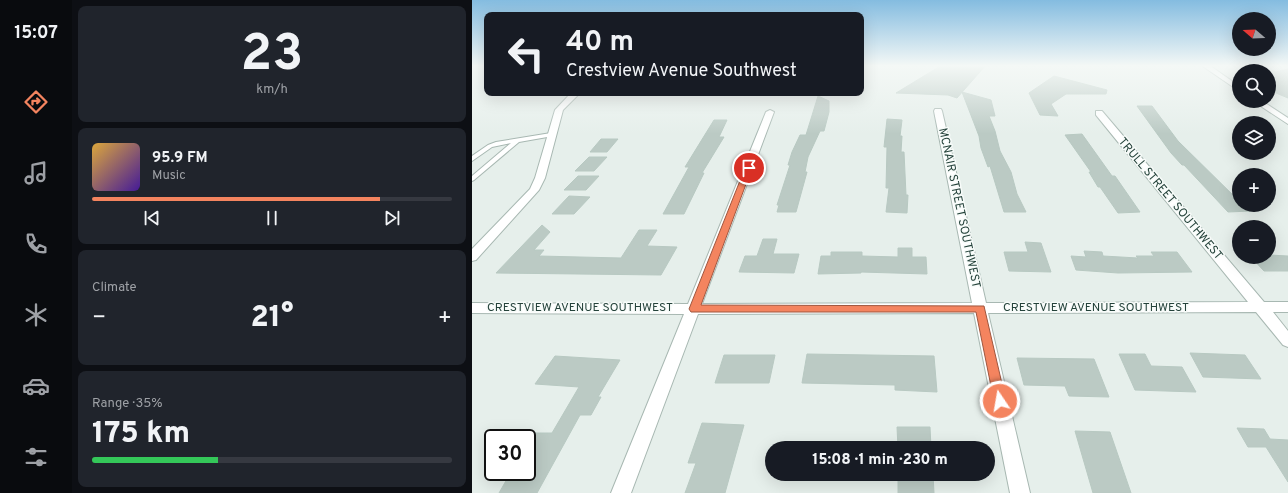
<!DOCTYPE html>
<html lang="en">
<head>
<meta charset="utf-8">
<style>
	body { margin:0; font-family:Overpass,sans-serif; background:#20242c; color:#f1f3f6; height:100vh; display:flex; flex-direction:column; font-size:15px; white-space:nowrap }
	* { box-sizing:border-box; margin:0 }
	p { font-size:13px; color:#9ea1a6 }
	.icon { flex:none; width:22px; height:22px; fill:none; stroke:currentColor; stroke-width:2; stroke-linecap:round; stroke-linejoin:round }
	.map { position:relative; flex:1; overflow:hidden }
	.sheet { display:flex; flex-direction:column; gap:6px; padding:6px; background:#0d0f14; width:400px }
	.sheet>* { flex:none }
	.guide { position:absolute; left:12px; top:12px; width:380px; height:84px; border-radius:8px; box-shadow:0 4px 16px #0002; background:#171b24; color:#f1f3f6; overflow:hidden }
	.needle { width:26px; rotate:289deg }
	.buttons { position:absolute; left:760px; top:12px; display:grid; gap:8px }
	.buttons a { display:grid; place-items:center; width:44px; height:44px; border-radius:50%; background:#171b24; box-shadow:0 4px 16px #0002; font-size:20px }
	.speed { position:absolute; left:12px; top:429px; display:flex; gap:8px; font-size:20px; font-weight:700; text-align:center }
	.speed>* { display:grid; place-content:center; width:52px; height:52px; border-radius:50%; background:#171b24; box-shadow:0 4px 16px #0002; line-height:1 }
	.speed .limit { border:2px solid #111; border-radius:6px; background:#fff; color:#111 }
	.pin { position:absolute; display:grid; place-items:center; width:34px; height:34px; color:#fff; margin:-17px; border:2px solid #fff; border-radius:50%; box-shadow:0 1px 4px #0007 }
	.me { position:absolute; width:44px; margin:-22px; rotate:348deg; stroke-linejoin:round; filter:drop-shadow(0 0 3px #0008) }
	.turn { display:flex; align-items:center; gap:14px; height:84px; padding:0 16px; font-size:18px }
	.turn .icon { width:52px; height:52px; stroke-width:2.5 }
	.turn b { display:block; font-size:28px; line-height:34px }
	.big { font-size:30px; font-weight:800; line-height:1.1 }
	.sheet .widget { flex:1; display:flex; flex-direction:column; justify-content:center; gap:6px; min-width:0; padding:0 14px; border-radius:8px; background:#20242c }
	.sheet .dial { align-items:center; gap:0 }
	.dial b { font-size:52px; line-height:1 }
	.song { display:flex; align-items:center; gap:12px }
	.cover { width:48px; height:48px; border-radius:6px; background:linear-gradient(135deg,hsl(40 70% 55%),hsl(260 70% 35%)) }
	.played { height:4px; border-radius:2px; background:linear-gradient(90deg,#f4845f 80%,#363941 80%) }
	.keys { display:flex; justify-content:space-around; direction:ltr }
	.heat { display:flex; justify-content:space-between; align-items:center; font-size:22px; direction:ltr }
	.charge { height:6px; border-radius:3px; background:linear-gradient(90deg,#34c759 35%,#363941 0) }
	.trip { position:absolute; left:293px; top:441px; width:230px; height:40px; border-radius:20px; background:#171b24; box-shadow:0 4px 16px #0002; font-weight:800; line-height:40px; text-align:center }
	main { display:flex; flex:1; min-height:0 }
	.dock { display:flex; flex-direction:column; width:72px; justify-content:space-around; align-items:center; background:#090b0e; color:#9ea1a6 }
	.dock .icon { width:28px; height:28px }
	.dock .selected { color:#f4845f }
	.dock b { font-size:18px; color:#f1f3f6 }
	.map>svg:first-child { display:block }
	.building { fill:#bbcac4; stroke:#b8c9c2 }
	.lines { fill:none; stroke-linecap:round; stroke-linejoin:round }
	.service-casing { stroke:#a8b8b2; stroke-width:2 }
	.minor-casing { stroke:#a8b8b2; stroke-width:2 }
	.tertiary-casing { stroke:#a8b8b2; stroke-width:2 }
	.service { fill:#fff; fill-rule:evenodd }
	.minor { fill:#fff; fill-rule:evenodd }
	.tertiary { fill:#fff; fill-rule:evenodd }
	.route { fill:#f4845f; stroke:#9f563e }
	.labels { text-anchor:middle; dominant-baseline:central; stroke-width:3; stroke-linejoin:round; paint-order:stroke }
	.street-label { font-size:12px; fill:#24423a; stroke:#f7fbf9 }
</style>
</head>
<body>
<main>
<nav class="dock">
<b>15:07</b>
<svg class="icon selected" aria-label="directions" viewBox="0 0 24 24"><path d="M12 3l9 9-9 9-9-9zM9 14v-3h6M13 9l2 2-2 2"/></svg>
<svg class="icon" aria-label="music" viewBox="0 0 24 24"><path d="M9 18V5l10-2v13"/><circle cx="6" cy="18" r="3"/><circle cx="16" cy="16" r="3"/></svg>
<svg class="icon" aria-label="phone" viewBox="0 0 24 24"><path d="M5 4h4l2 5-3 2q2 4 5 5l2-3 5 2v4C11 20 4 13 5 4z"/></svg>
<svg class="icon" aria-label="climate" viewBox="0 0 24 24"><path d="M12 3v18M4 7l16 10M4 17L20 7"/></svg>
<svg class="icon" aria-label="car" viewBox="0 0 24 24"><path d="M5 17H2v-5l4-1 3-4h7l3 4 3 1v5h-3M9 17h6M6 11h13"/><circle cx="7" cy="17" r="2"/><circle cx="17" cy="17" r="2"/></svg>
<svg class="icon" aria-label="filters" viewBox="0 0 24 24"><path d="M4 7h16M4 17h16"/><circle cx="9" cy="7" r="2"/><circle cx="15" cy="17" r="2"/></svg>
</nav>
<section class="sheet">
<div class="widget dial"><b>23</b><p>km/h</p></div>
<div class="widget">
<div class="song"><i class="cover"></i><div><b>95.9 FM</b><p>Music</p></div></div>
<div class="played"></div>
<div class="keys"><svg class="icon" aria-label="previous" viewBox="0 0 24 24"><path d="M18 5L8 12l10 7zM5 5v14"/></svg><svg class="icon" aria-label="pause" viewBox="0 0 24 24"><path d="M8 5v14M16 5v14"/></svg><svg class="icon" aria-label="next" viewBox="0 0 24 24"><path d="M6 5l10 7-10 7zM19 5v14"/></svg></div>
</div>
<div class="widget"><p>Climate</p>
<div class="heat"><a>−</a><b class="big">21°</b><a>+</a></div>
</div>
<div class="widget"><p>Range · 35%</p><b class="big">175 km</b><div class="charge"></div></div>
</section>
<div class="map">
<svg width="816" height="493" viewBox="0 0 816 493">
	<rect width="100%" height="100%" fill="#e6efeb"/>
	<!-- building -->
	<path class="building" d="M470 65H514L485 98 476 95 424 93Z
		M797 69 804 72 816 69V98L797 90Z
		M582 76 635 90 634 94H594L579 104 586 116 568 115 557 93Z
		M490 92 519 100 523 116H517L523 131 528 151 539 172 545 194 554 212H532L518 166 516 167 509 148 507 136Z
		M346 96 357 101V112L352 131H348L336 157 333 172H335L324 212H305L307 205H305L318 165H316L320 152 328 135H334Z
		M665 106H680L706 141 767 201V205H771L778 211 756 212 712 165H710L699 153Z
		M415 119 430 120 428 136H430L429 152H432L434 195H436L435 213 414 212 417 188H414L415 147H412Z
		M242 120H255L247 137H252L230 173H232L212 214H191L217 167H213Z
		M610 134 640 176H643L668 212 646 213 628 187H626L617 172H619L593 135Z
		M129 139H146L135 152H118Z
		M117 157H135L122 171H103Z
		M106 176H127L114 190H92Z
		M97 196 118 197 102 214H80Z
		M70 225 78 232 62 250H72L67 256 149 258 167 230H185L175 246 205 247 189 275 24 273Z
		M291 239H305L301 254H327L322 273 267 272 273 256H285Z
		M553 242 569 243 579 272 537 271 532 252H556Z
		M426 248H440V257H454L455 274 389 272V273L346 274 349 256H359V252H390V256L426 257Z
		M612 251 630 252 631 256 666 258 664 256H682L679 252H705L720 272 646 273 604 270 599 256 614 257Z
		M797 255 816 256V271H792L779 257H797Z
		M718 353 773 355 789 379 731 377Z
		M335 354 462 356 465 392 423 390V385L330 383Z
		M647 354H673L679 366 710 367 724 392 663 390Z
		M252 355H303L297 383H243Z
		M83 356 148 360 126 397H129L119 415H108L65 493H27L39 472H55V444L62 433H80L107 387 63 384Z
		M545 358 622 359 637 397 597 396 593 386 552 385Z
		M230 423 272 425 253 493H213L224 463H216Z
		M425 427H458L459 448H426Z
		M765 428 792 429 798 439 816 440V482L794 447H776Z
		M603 431 638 432 659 493H621Z
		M426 474H461L462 493H426Z"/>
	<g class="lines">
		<!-- service casing -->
		<g class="service-casing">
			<path id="service" d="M79 133 82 135 81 136 47 142 2 180 0 181V176L39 143 20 147 0 161V156L16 145 24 142Z"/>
		</g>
		<!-- minor casing -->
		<g class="minor-casing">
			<path id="minor" d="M99 93H108L91 110 73 178 67 190 4 260 0 261V249L58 189 63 178 83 110Z
				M463 109H469L470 111 514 303 776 302 624 115V111H630L792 302H816V312H801L816 331V347L811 345 784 312 516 313 558 493H538L502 313 226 314 159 493H139L212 314 0 313V303L216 304 294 112 298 110 302 112 230 304 500 303 462 111Z"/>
		</g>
		<!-- tertiary casing -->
		<g class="tertiary-casing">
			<path id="tertiary" d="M729 65H737L767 86V91Z
				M781 101H790L816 118V124Z"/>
		</g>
		<!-- service -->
		<use href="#service" class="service"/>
		<!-- minor -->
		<use href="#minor" class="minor"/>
		<!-- tertiary -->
		<use href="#tertiary" class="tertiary"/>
	</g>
	<!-- sky -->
	<linearGradient id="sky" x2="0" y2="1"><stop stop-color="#84bce0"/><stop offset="0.49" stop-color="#f4f8f6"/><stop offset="1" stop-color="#f4f8f6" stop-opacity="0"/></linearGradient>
	<rect width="816" height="134" fill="url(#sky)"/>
	<!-- route -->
	<path class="route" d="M277 166 280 168 229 305 512 306 534 401 532 405 528 407 524 405 522 401 504 312H219L217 309 273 168Z"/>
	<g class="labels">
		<!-- street labels -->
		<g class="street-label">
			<text transform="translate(698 199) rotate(50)">TRULL STREET SOUTHWEST</text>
			<text transform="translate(487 208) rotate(78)">MCNAIR STREET SOUTHWEST</text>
			<text x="108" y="308">CRESTVIEW AVENUE SOUTHWEST</text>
			<text x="624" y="308">CRESTVIEW AVENUE SOUTHWEST</text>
		</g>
	</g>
</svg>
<div class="buttons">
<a><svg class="needle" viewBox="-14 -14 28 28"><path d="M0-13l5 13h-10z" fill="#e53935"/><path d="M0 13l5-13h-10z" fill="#9ea1a6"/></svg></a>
<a><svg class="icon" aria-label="search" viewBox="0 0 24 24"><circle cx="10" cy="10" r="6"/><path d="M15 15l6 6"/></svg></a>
<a><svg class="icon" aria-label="layers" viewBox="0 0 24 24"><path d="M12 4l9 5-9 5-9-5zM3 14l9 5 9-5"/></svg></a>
<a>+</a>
<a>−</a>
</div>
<div class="speed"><div class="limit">30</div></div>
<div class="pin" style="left:277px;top:168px;background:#d93025"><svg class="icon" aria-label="arrive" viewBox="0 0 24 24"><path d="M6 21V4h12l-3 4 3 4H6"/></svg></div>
<svg class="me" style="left:528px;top:401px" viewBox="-20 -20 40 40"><circle r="17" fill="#f4845f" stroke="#fff" stroke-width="3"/><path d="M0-11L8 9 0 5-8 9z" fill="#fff"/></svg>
<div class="trip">15:08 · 1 min · 230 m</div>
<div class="guide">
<div class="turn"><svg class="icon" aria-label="left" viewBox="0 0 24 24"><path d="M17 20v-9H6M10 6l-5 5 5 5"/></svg><div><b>40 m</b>Crestview Avenue Southwest</div></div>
</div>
</div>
</main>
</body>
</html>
